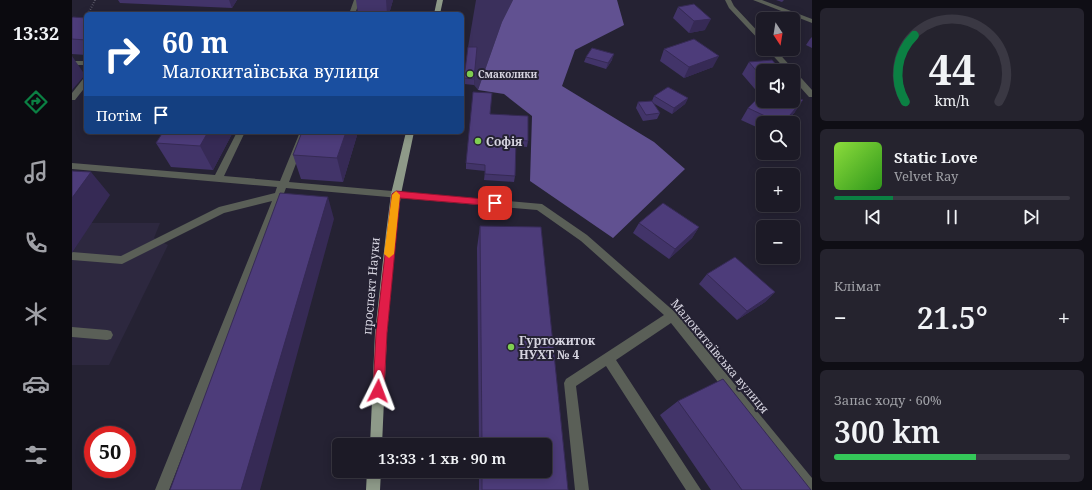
<!DOCTYPE html>
<html lang="uk">
<head>
<meta charset="utf-8">
<style>
	body { margin:0; font-family:"Noto Serif",serif; background:#25232e; color:#f1f3f6; height:100vh; display:flex; flex-direction:column; font-size:15px; white-space:nowrap }
	* { box-sizing:border-box; margin:0 }
	p { font-size:13px; color:#a0a1a7 }
	.icon { flex:none; width:22px; height:22px; fill:none; stroke:currentColor; stroke-width:2; stroke-linecap:round; stroke-linejoin:round }
	.map { position:relative; flex:1; overflow:hidden }
	.sheet { display:flex; flex-direction:column; gap:8px; padding:8px; background:#0f0e15; width:280px }
	.sheet>* { flex:none }
	.guide { position:absolute; left:12px; top:12px; width:380px; height:122px; border-radius:6px; box-shadow:0 2px 10px #0003,0 0 0 1px #3a3843; background:#1a4fa0; color:#fff; overflow:hidden }
	.needle { width:26px; rotate:168deg }
	.buttons { position:absolute; left:684px; top:12px; display:grid; gap:8px }
	.buttons a { display:grid; place-items:center; width:44px; height:44px; border-radius:6px; background:#1c1a26; box-shadow:0 2px 10px #0003,0 0 0 1px #3a3843; font-size:20px }
	.speed { position:absolute; left:12px; top:426px; display:flex; gap:8px; font-size:20px; font-weight:700; text-align:center }
	.speed>* { display:grid; place-content:center; width:52px; height:52px; border-radius:50%; background:#1c1a26; box-shadow:0 2px 10px #0003,0 0 0 1px #3a3843; line-height:1 }
	.speed .limit { border:6px solid #d22; background:#fff; color:#111 }
	.pin { position:absolute; display:grid; place-items:center; width:34px; height:34px; color:#fff; margin:-17px; border-radius:8px; box-shadow:0 2px 6px #0006 }
	.me { position:absolute; width:44px; margin:-22px; rotate:3deg; stroke-linejoin:round; filter:drop-shadow(0 0 3px #0008) }
	.turn { display:flex; align-items:center; gap:14px; height:84px; padding:0 12px; font-size:18px }
	.turn .icon { width:52px; height:52px; stroke-width:2.5 }
	.turn b { display:block; font-size:28px; line-height:34px }
	.then { display:flex; align-items:center; height:38px; padding:0 12px; background:#0003; gap:8px; font-size:15px }
	.big { font-size:30px; font-weight:600; line-height:1.1 }
	.sheet .widget { flex:1; display:flex; flex-direction:column; justify-content:center; gap:6px; min-width:0; padding:0 14px; border-radius:6px; background:#25232e }
	.sheet .dial { align-items:center; gap:0 }
	.dial svg { height:104px; overflow:visible; fill:none; stroke:#3a3843; stroke-width:7; stroke-linecap:round; text-anchor:middle }
	.dial text { fill:#f1f3f6; stroke:none }
	.song { display:flex; align-items:center; gap:12px }
	.cover { width:48px; height:48px; border-radius:6px; background:linear-gradient(135deg,hsl(90 70% 55%),hsl(110 70% 35%)) }
	.played { height:4px; border-radius:2px; background:linear-gradient(90deg,#0b8043 25%,#3a3843 25%) }
	.keys { display:flex; justify-content:space-around; direction:ltr }
	.heat { display:flex; justify-content:space-between; align-items:center; font-size:22px; direction:ltr }
	.charge { height:6px; border-radius:3px; background:linear-gradient(90deg,#34c759 60%,#3a3843 0) }
	.trip { position:absolute; left:260px; top:438px; width:220px; height:40px; border-radius:6px; background:#1c1a26; box-shadow:0 2px 10px #0003,0 0 0 1px #3a3843; font-weight:600; line-height:40px; text-align:center }
	main { display:flex; flex:1; min-height:0 }
	.dock { display:flex; flex-direction:column; width:72px; justify-content:space-around; align-items:center; background:#0b0a0f; color:#a0a1a7 }
	.dock .icon { width:28px; height:28px }
	.dock .active { color:#0b8043 }
	.dock b { font-size:18px; color:#f1f3f6 }
	.map>svg:first-child { display:block }
	.built { fill:#2d283f }
	.green { fill:#3b305c }
	.forest { fill:#615191 }
	.lines { fill:none; stroke-linecap:round; stroke-linejoin:round }
	.path { stroke:#82808e; stroke-width:2; stroke-dasharray:0.5 2; stroke-linecap:butt }
	.minor { fill:#5a5f57; fill-rule:evenodd }
	.major { fill:#8e9a89; fill-rule:evenodd }
	.wall { fill:#423469 }
	.shaded-wall { fill:#362a55 }
	.building { fill:#4d3c7a; stroke:#362a55 }
	.route { fill:#e11d48; stroke:#92132f }
	.slow { fill:#f59e0b }
	.poi-dot { fill:#80d051; stroke:#252233; stroke-width:1.5 }
	.labels { text-anchor:middle; dominant-baseline:central; stroke-width:4; stroke-linejoin:round; paint-order:stroke }
	.far-poi-label { font-size:10px; font-weight:bold; fill:#d5d3df; stroke:#252233; text-anchor:start }
	.poi-label { font-size:12px; font-weight:bold; fill:#d5d3df; stroke:#252233; text-anchor:start }
	.street-label { font-size:12px; fill:#d5d3df; stroke:#252233 }
</style>
</head>
<body>
<main>
<nav class="dock">
<b>13:32</b>
<svg class="icon active" aria-label="directions" viewBox="0 0 24 24"><path d="M12 3l9 9-9 9-9-9zM9 14v-3h6M13 9l2 2-2 2"/></svg>
<svg class="icon" aria-label="music" viewBox="0 0 24 24"><path d="M9 18V5l10-2v13"/><circle cx="6" cy="18" r="3"/><circle cx="16" cy="16" r="3"/></svg>
<svg class="icon" aria-label="phone" viewBox="0 0 24 24"><path d="M5 4h4l2 5-3 2q2 4 5 5l2-3 5 2v4C11 20 4 13 5 4z"/></svg>
<svg class="icon" aria-label="climate" viewBox="0 0 24 24"><path d="M12 3v18M4 7l16 10M4 17L20 7"/></svg>
<svg class="icon" aria-label="car" viewBox="0 0 24 24"><path d="M5 17H2v-5l4-1 3-4h7l3 4 3 1v5h-3M9 17h6M6 11h13"/><circle cx="7" cy="17" r="2"/><circle cx="17" cy="17" r="2"/></svg>
<svg class="icon" aria-label="filters" viewBox="0 0 24 24"><path d="M4 7h16M4 17h16"/><circle cx="9" cy="7" r="2"/><circle cx="15" cy="17" r="2"/></svg>
</nav>
<div class="map">
<svg width="740" height="490" viewBox="0 0 740 490">
	<rect width="100%" height="100%" fill="#252233"/>
	<!-- built -->
	<path class="built" d="M19 223H88L82 238 96 245 37 365H0V253Z"/>
	<!-- green -->
	<path class="green" d="M404 0H441L430 22 406 90 402 85 404 53H395Z"/>
	<!-- forest -->
	<path class="forest" d="M441 0H545L552 25 503 50 490 86 582 142 613 169 541 238 458 181 460 116 432 94 406 90 430 22Z"/>
	<g class="lines">
		<!-- path -->
		<path class="path" d="M16 14 23 0"/>
		<!-- minor -->
		<path class="minor" d="M282 0H288L283 14H277Z
			M653 0H659L662 6 691 37V43L689 42 657 8Z
			M681 0H690L740 19V23Z
			M695 49H703L740 90V97H737L721 79V71H715Z
			M0 61H14V65H0Z
			M11 79H14V86L3 100H0V93Z
			M165 132H173L152 176 208 181 228 132H236L217 182 470 204 515 235 604 313 740 478V490H732L599 323 544 360 629 490H614L534 366 504 386 517 490H503L492 383 494 379 592 315 509 241 465 210 214 188 97 490H83L200 201 152 213 50 264 0 260V252L49 256 147 207 203 193 205 187 0 169V163L143 175Z
			M0 327 35 330 39 331 41 335 39 339 35 340 0 337Z"/>
		<!-- major -->
		<path class="major" d="M365 0H371L368 14H362Z
			M334 132H342L329 194 324 233 315 333 310 445H298L303 333 314 233 319 194Z
			M295 471H309L308 490H294Z"/>
	</g>
	<!-- wall -->
	<path class="wall" d="M46 0H165L160 8 48 3Z
		M284 0H321L317 14H286Z
		M704 0H712L710 2Z
		M606 7 633 30 617 33 601 18Z
		M0 18H14V55L0 54Z
		M740 37V48L734 45 738 39Z
		M405 47 402 85 392 84V78Z
		M592 49 641 67 612 78 588 61Z
		M514 57 540 60 534 69 512 62Z
		M677 62 691 71V101L723 112 713 123H691V130L669 120 676 108 688 95 670 74Z
		M582 96 616 98 613 104 600 114 581 103 588 113 585 119 571 121 564 108 566 102 580 101Z
		M418 114 456 141 455 147 444 146 443 176 442 182 412 180 413 171 394 169V163Z
		M161 132 141 170 99 167 84 143Z
		M230 132H286L271 182 229 179 221 155Z
		M567 223 627 227 620 238 597 259 561 233Z
		M408 226 496 490H407V471H473V445H407L405 248Z
		M635 274 703 292 693 302 665 320 627 284Z
		M606 401 739 490H639L588 415Z"/>
	<!-- shaded-wall -->
	<path class="shaded-wall" d="M157 0H165L160 8Z
		M314 0H321L317 14H315Z
		M639 19 633 30 617 33 622 21Z
		M542 54 540 60 534 69 536 63Z
		M0 56 13 75 0 90Z
		M647 56 641 67 612 78 617 67Z
		M616 98 613 104 600 114 602 108Z
		M731 100 723 112 713 123H711Z
		M136 132H161L141 170 128 146Z
		M274 132H286L271 182 265 158Z
		M19 172 38 195 0 253V198Z
		M256 197 262 219 188 490H169Z
		M627 227 620 238 597 259 603 249Z
		M703 292 693 302 665 320 675 311Z"/>
	<!-- building -->
	<path class="building" d="M622 4 639 19 622 21 606 7Z
		M1 17 14 18V40L0 39V18Z
		M622 39 647 56 617 67 592 49Z
		M396 47H405L402 79 392 78Z
		M520 48 542 54 536 63 514 57Z
		M700 60 710 71H691V79L677 62Z
		M596 87 616 98 602 108 582 96Z
		M401 92 420 93 418 114 456 116V141L444 140 443 176 413 174V165L394 163Z
		M690 94H691V101H721V96L731 100 711 123H708L676 108Z
		M580 101 588 113 574 115 566 102Z
		M91 132H136L128 146 84 143Z
		M230 132H274L265 158 221 155Z
		M0 171 19 172 0 198Z
		M208 193 256 197 169 490H98Z
		M591 203 627 227 603 249 567 223Z
		M408 226 469 227 496 490H410V471H473V445H410Z
		M663 257 703 292 675 311 635 274Z
		M651 379 739 490H670L606 401Z"/>
	<!-- route -->
	<path class="route" d="M324 191 423 200 428 203 423 206 328 198 315 333 312 391 310 395 306 397 303 395 301 391 304 333 320 194Z"/>
	<!-- slow -->
	<path class="slow" d="M324 191 328 195 322 254 317 258 312 254 320 195Z"/>
	<!-- markers -->
	<g class="poi-dot">
		<circle cx="398" cy="74" r="4"/>
		<circle cx="406" cy="141" r="4"/>
		<circle cx="439" cy="347" r="4"/>
	</g>
	<g class="labels">
		<!-- far-poi labels -->
		<g class="far-poi-label">
			<text x="406" y="74">Смаколики</text>
		</g>
		<!-- poi labels -->
		<g class="poi-label">
			<text x="414" y="141">Софія</text>
			<text x="447" y="340">Гуртожиток<tspan x="447" dy="14">НУХТ № 4</tspan></text>
		</g>
		<!-- street labels -->
		<g class="street-label">
			<text transform="translate(299 286) rotate(-85)">проспект Науки</text>
			<text transform="translate(648 356) rotate(50)">Малокитаївська вулиця</text>
		</g>
	</g>
</svg>
<div class="buttons">
<a><svg class="needle" viewBox="-14 -14 28 28"><path d="M0-13l5 13h-10z" fill="#e53935"/><path d="M0 13l5-13h-10z" fill="#a0a1a7"/></svg></a>
<a><svg class="icon" aria-label="sound" viewBox="0 0 24 24"><path d="M4 9h4l5-4v14l-5-4H4zM17 9q2 3 0 6"/></svg></a>
<a><svg class="icon" aria-label="search" viewBox="0 0 24 24"><circle cx="10" cy="10" r="6"/><path d="M15 15l6 6"/></svg></a>
<a>+</a>
<a>−</a>
</div>
<div class="speed"><div class="limit">50</div></div>
<div class="pin" style="left:423px;top:203px;background:#d93025"><svg class="icon" aria-label="arrive" viewBox="0 0 24 24"><path d="M6 21V4h12l-3 4 3 4H6"/></svg></div>
<svg class="me" style="left:306px;top:391px" viewBox="-20 -20 40 40"><path d="M0-17L14 15 0 8-14 15z" fill="#e11d48" stroke="#fff" stroke-width="4"/></svg>
<div class="trip">13:33 · 1 хв · 90 m</div>
<div class="guide">
<div class="turn"><svg class="icon" aria-label="right" viewBox="0 0 24 24"><path d="M7 20v-9h11M14 6l5 5-5 5"/></svg><div><b>60 m</b>Малокитаївська вулиця</div></div>
<div class="then">Потім<svg class="icon" aria-label="arrive" viewBox="0 0 24 24"><path d="M6 21V4h12l-3 4 3 4H6"/></svg></div>
</div>
</div>
<section class="sheet">
<div class="widget dial"><svg viewBox="0 0 100 80">
<path d="M14 69A42 42 0 1 1 86 69"/>
<path d="M14 69A42 42 0 0 1 21 18" stroke="#0b8043"/>
<text x="50" y="56" font-size="32" font-weight="700">44</text>
<text x="50" y="72" font-size="11">km/h</text>
</svg></div>
<div class="widget">
<div class="song"><i class="cover"></i><div><b>Static Love</b><p>Velvet Ray</p></div></div>
<div class="played"></div>
<div class="keys"><svg class="icon" aria-label="previous" viewBox="0 0 24 24"><path d="M18 5L8 12l10 7zM5 5v14"/></svg><svg class="icon" aria-label="pause" viewBox="0 0 24 24"><path d="M8 5v14M16 5v14"/></svg><svg class="icon" aria-label="next" viewBox="0 0 24 24"><path d="M6 5l10 7-10 7zM19 5v14"/></svg></div>
</div>
<div class="widget"><p>Клімат</p>
<div class="heat"><a>−</a><b class="big">21.5°</b><a>+</a></div>
</div>
<div class="widget"><p>Запас ходу · 60%</p><b class="big">300 km</b><div class="charge"></div></div>
</section>
</main>
</body>
</html>
